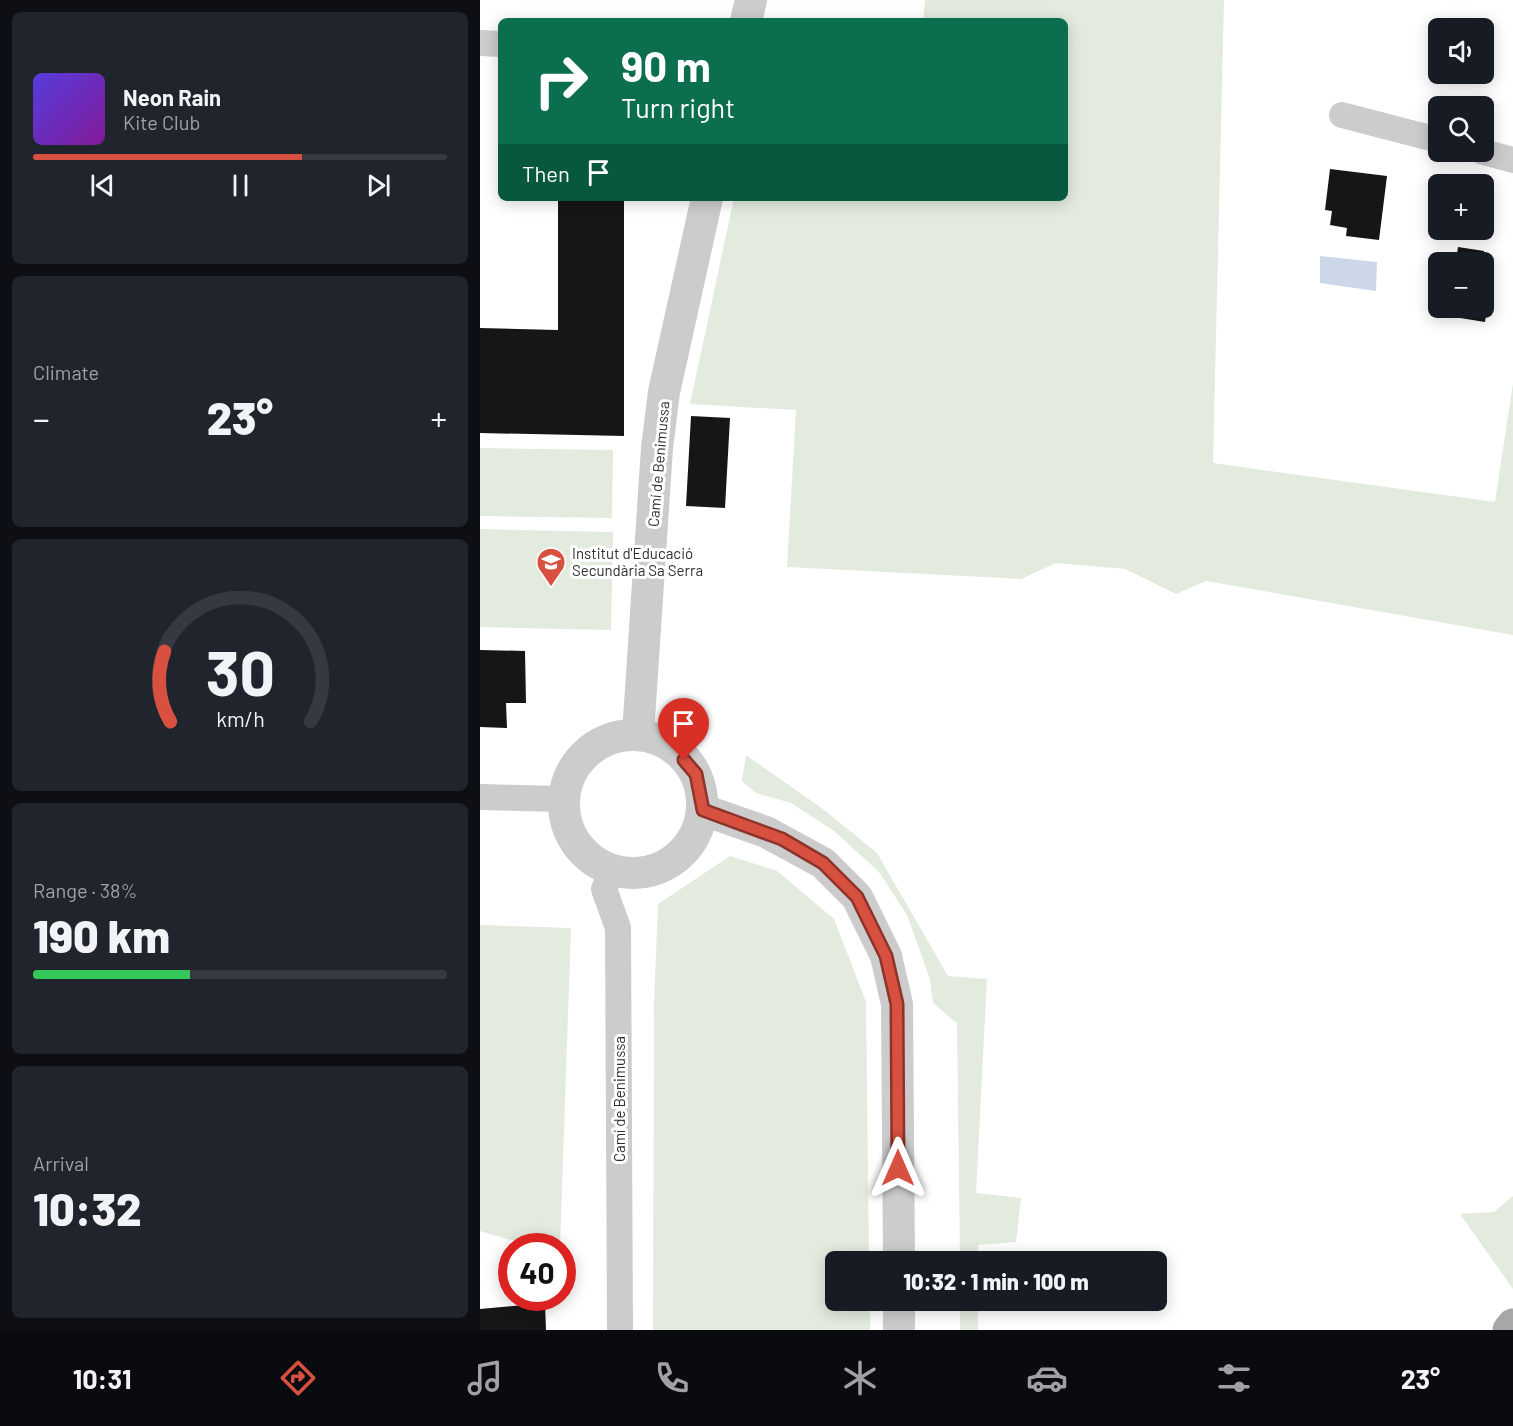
<!DOCTYPE html>
<html lang="en">
<head>
<meta charset="utf-8">
<style>
	body { margin:0; font-family:Barlow,sans-serif; background:#20242c; color:#f1f3f6; height:100vh; display:flex; flex-direction:column; font-size:22px; white-space:nowrap }
	* { box-sizing:border-box; margin:0 }
	p { font-size:20px; color:#9ea1a6 }
	.icon { flex:none; width:33px; height:33px; fill:none; stroke:currentColor; stroke-width:2; stroke-linecap:round; stroke-linejoin:round }
	.map { position:relative; flex:1; overflow:hidden }
	.drawer { display:flex; flex-direction:column; gap:12px; padding:12px; background:#0d0f14; width:480px }
	.drawer>* { flex:none }
	.hud { position:absolute; left:18px; top:18px; width:570px; height:183px; border-radius:9px; box-shadow:0 3px 15px #0003; background:#0b6e4f; color:#fff; overflow:hidden }
	.controls { position:absolute; left:948px; top:18px; display:grid; gap:12px }
	.controls a { display:grid; place-items:center; width:66px; height:66px; border-radius:9px; background:#171b24; box-shadow:0 3px 15px #0003; font-size:30px }
	.speed { position:absolute; left:18px; top:1233px; display:flex; gap:12px; font-size:30px; font-weight:700; text-align:center }
	.speed>* { display:grid; place-content:center; width:78px; height:78px; border-radius:50%; background:#171b24; box-shadow:0 3px 15px #0003; line-height:1 }
	.speed .limit { border:9px solid #d22; background:#fff; color:#111 }
	.pin { position:absolute; display:grid; place-items:center; width:51px; height:51px; color:#fff; margin:-62px -26px; border-radius:50% 50% 50% 0; rotate:-45deg; box-shadow:0 0 6px #0007 }
	.pin .icon { rotate:45deg }
	.me { position:absolute; width:66px; margin:-33px; rotate:0deg; stroke-linejoin:round; filter:drop-shadow(0 0 4px #0008) }
	.turn { display:flex; align-items:center; gap:21px; height:126px; padding:0 24px; font-size:27px }
	.turn .icon { width:78px; height:78px; stroke-width:2.5 }
	.turn b { display:block; font-size:42px; line-height:51px }
	.then { display:flex; align-items:center; height:57px; padding:0 24px; background:#0003; gap:12px; font-size:22px }
	.big { font-size:45px; font-weight:800; line-height:1.1 }
	.drawer .card { flex:1; display:flex; flex-direction:column; justify-content:center; gap:9px; min-width:0; padding:0 21px; border-radius:9px; background:#20242c }
	.drawer .dial { align-items:center; gap:0 }
	.dial svg { height:156px; overflow:visible; fill:none; stroke:#363941; stroke-width:7; stroke-linecap:round; text-anchor:middle }
	.dial text { fill:#f1f3f6; stroke:none }
	.song { display:flex; align-items:center; gap:18px }
	.cover { width:72px; height:72px; border-radius:9px; background:linear-gradient(135deg,hsl(250 70% 55%),hsl(290 70% 35%)) }
	.played { height:6px; border-radius:3px; background:linear-gradient(90deg,#d8503f 65%,#363941 65%) }
	.keys { display:flex; justify-content:space-around; direction:ltr }
	.heat { display:flex; justify-content:space-between; align-items:center; font-size:33px; direction:ltr }
	.charge { height:9px; border-radius:4px; background:linear-gradient(90deg,#34c759 38%,#363941 0) }
	.trip { position:absolute; left:345px; top:1251px; width:342px; height:60px; border-radius:9px; background:#171b24; box-shadow:0 3px 15px #0003; font-weight:800; line-height:60px; text-align:center }
	.tabs { display:flex; height:96px; justify-content:space-around; align-items:center; background:#090b0e; color:#9ea1a6 }
	.tabs .icon { width:42px; height:42px }
	.tabs .selected { color:#d8503f }
	.tabs b { font-size:27px; color:#f1f3f6 }
	main { display:flex; flex:1; min-height:0 }
	.map>svg:first-child { display:block }
	.green { fill:#e3ebde }
	.water { fill:#ccd8e9 }
	.building { fill:#161616 }
	.lines { fill:none; stroke-linecap:round; stroke-linejoin:round }
	.minor { stroke:#ccc; stroke-width:26 }
	.tertiary { stroke:#ccc; stroke-width:32 }
	.primary { stroke:#a7a7a7; stroke-width:33 }
	.route-casing { stroke:#8c3429; stroke-width:15 }
	.route { stroke:#d8503f; stroke-width:10 }
	.labels { text-anchor:middle; dominant-baseline:central; stroke-width:6; stroke-linejoin:round; paint-order:stroke }
	.street-label { font-size:15px; fill:#2f2f2f; stroke:#fff }
	.poi-label { font-size:15px; fill:#2f2f2f; stroke:#fff; text-anchor:start }
</style>
</head>
<body>
<main>
<section class="drawer">
<div class="card">
<div class="song"><i class="cover"></i><div><b>Neon Rain</b><p>Kite Club</p></div></div>
<div class="played"></div>
<div class="keys"><svg class="icon" aria-label="previous" viewBox="0 0 24 24"><path d="M18 5L8 12l10 7zM5 5v14"/></svg><svg class="icon" aria-label="pause" viewBox="0 0 24 24"><path d="M8 5v14M16 5v14"/></svg><svg class="icon" aria-label="next" viewBox="0 0 24 24"><path d="M6 5l10 7-10 7zM19 5v14"/></svg></div>
</div>
<div class="card"><p>Climate</p>
<div class="heat"><a>−</a><b class="big">23°</b><a>+</a></div>
</div>
<div class="card dial"><svg viewBox="0 0 100 80">
<path d="M14 69A42 42 0 1 1 86 69"/>
<path d="M14 69A42 42 0 0 1 11 33" stroke="#d8503f"/>
<text x="50" y="56" font-size="32" font-weight="700">30</text>
<text x="50" y="72" font-size="11">km/h</text>
</svg></div>
<div class="card"><p>Range · 38%</p><b class="big">190 km</b><div class="charge"></div></div>
<div class="card"><p>Arrival</p><b class="big">10:32</b></div>
</section>
<div class="map">
<svg width="1033" height="1330" viewBox="0 0 1033 1330">
	<rect width="100%" height="100%" fill="#fff"/>
	<!-- green -->
	<path class="green" d="M445 0H744L733 463 1015 502 1033 383V635L726 581 696 594 645 569 576 563 541 579 307 567 316 410 210 404 254 198H585V21H443Z
		M0 448 133 450 132 518 0 516Z
		M0 529 133 532 131 630 0 627Z
		M266 755 343 809 397 853 468 976 507 979 496 1193 541 1198 536 1242 498 1245V1261H480L477 1023 453 1003 450 979 427 915 399 872 354 831 311 803 276 793 262 781Z
		M250 856 297 871 354 919 386 1002 389 1261 356 1262V1300L390 1301V1330H173L174 1003 178 904Z
		M0 925 91 928 80 1246H52L0 1231Z
		M1033 1196V1289L980 1214 1014 1212Z
		M480 1301H498V1330H480Z"/>
	<!-- water -->
	<path class="water" d="M993 24 1012 26 1009 75 1000 74H1004V28H993Z
		M840 256 897 262 896 291 840 283Z"/>
	<!-- building -->
	<path class="building" d="M850 169 907 176 899 240 866 236 867 228 850 225 852 211 845 210Z
		M78 198H144V436L0 433V328L78 330Z
		M978 247 1004 251 1003 262H976Z
		M1004 274 1011 275 1005 322 968 316 969 308H1004Z
		M211 416 250 418 245 508 206 506Z
		M0 650 45 651 46 703H26L27 728 0 727Z
		M65 1303 66 1330H0V1309Z"/>
	<g class="lines">
		<!-- minor -->
		<path class="minor" d="M0 43 21 44
			M862 115 958 140
			M1003 152 1033 160
			M0 797 82 799
			M132 871 124 889 138 928 140 1330"/>
		<!-- tertiary -->
		<path class="tertiary" d="M266 21 271 0
			M158 734 177 448 184 392 227 198
			M84 804a69 69 0 1 1 138 0a69 69 0 1 1-138 0Z
			M223 810 286 832 343 863 377 897 406 956 417 1004 419 1262
			M419 1300V1330"/>
		<!-- primary -->
		<path class="primary" d="M1029 1330 1033 1325"/>
	</g>
	<g class="lines">
		<!-- route casing -->
		<g class="route-casing">
			<path id="route" d="M204 760 216 774 223 810 302 839 343 863 377 897 406 956 417 1004 418 1168"/>
		</g>
		<!-- route -->
		<use href="#route" class="route"/>
	</g>
	<!-- icons -->
	<defs>
		<g id="university-pin" transform="scale(1.5)"><path d="M0 17L-7.5 6A9.5 9.5 0 1 1 7.5 6Z" fill="#d8503f" stroke="#fff"/><path d="M0-5L7-2L0 1L-7-2ZM-4 1L0 2.5L4 1V4Q0 6-4 4Z" fill="#fff"/></g>
	</defs>
	<g fill-rule="evenodd">
		<use href="#university-pin" x="71" y="562"/>
	</g>
	<g class="labels">
		<!-- street labels -->
		<g class="street-label">
			<text transform="translate(178 464) rotate(-85)">Camí de Benimussa</text>
			<text transform="translate(139 1099) rotate(-90)">Camí de Benimussa</text>
		</g>
		<!-- poi labels -->
		<g class="poi-label">
			<text x="92" y="553">Institut d'Educació<tspan x="92" dy="17">Secundària Sa Serra</tspan></text>
		</g>
	</g>
</svg>
<div class="controls">
<a><svg class="icon" aria-label="sound" viewBox="0 0 24 24"><path d="M4 9h4l5-4v14l-5-4H4zM17 9q2 3 0 6"/></svg></a>
<a><svg class="icon" aria-label="search" viewBox="0 0 24 24"><circle cx="10" cy="10" r="6"/><path d="M15 15l6 6"/></svg></a>
<a>+</a>
<a>−</a>
</div>
<div class="speed"><div class="limit">40</div></div>
<div class="pin" style="left:204px;top:760px;background:#d93025"><svg class="icon" aria-label="arrive" viewBox="0 0 24 24"><path d="M6 21V4h12l-3 4 3 4H6"/></svg></div>
<svg class="me" style="left:418px;top:1168px" viewBox="-20 -20 40 40"><path d="M0-17L14 15 0 8-14 15z" fill="#d8503f" stroke="#fff" stroke-width="4"/></svg>
<div class="trip">10:32 · 1 min · 100 m</div>
<div class="hud">
<div class="turn"><svg class="icon" aria-label="right" viewBox="0 0 24 24"><path d="M7 20v-9h11M14 6l5 5-5 5"/></svg><div><b>90 m</b>Turn right</div></div>
<div class="then">Then<svg class="icon" aria-label="arrive" viewBox="0 0 24 24"><path d="M6 21V4h12l-3 4 3 4H6"/></svg></div>
</div>
</div>
</main>
<nav class="tabs">
<b>10:31</b>
<svg class="icon selected" aria-label="directions" viewBox="0 0 24 24"><path d="M12 3l9 9-9 9-9-9zM9 14v-3h6M13 9l2 2-2 2"/></svg>
<svg class="icon" aria-label="music" viewBox="0 0 24 24"><path d="M9 18V5l10-2v13"/><circle cx="6" cy="18" r="3"/><circle cx="16" cy="16" r="3"/></svg>
<svg class="icon" aria-label="phone" viewBox="0 0 24 24"><path d="M5 4h4l2 5-3 2q2 4 5 5l2-3 5 2v4C11 20 4 13 5 4z"/></svg>
<svg class="icon" aria-label="climate" viewBox="0 0 24 24"><path d="M12 3v18M4 7l16 10M4 17L20 7"/></svg>
<svg class="icon" aria-label="car" viewBox="0 0 24 24"><path d="M5 17H2v-5l4-1 3-4h7l3 4 3 1v5h-3M9 17h6M6 11h13"/><circle cx="7" cy="17" r="2"/><circle cx="17" cy="17" r="2"/></svg>
<svg class="icon" aria-label="filters" viewBox="0 0 24 24"><path d="M4 7h16M4 17h16"/><circle cx="9" cy="7" r="2"/><circle cx="15" cy="17" r="2"/></svg>
<b>23°</b>
</nav>
</body>
</html>
